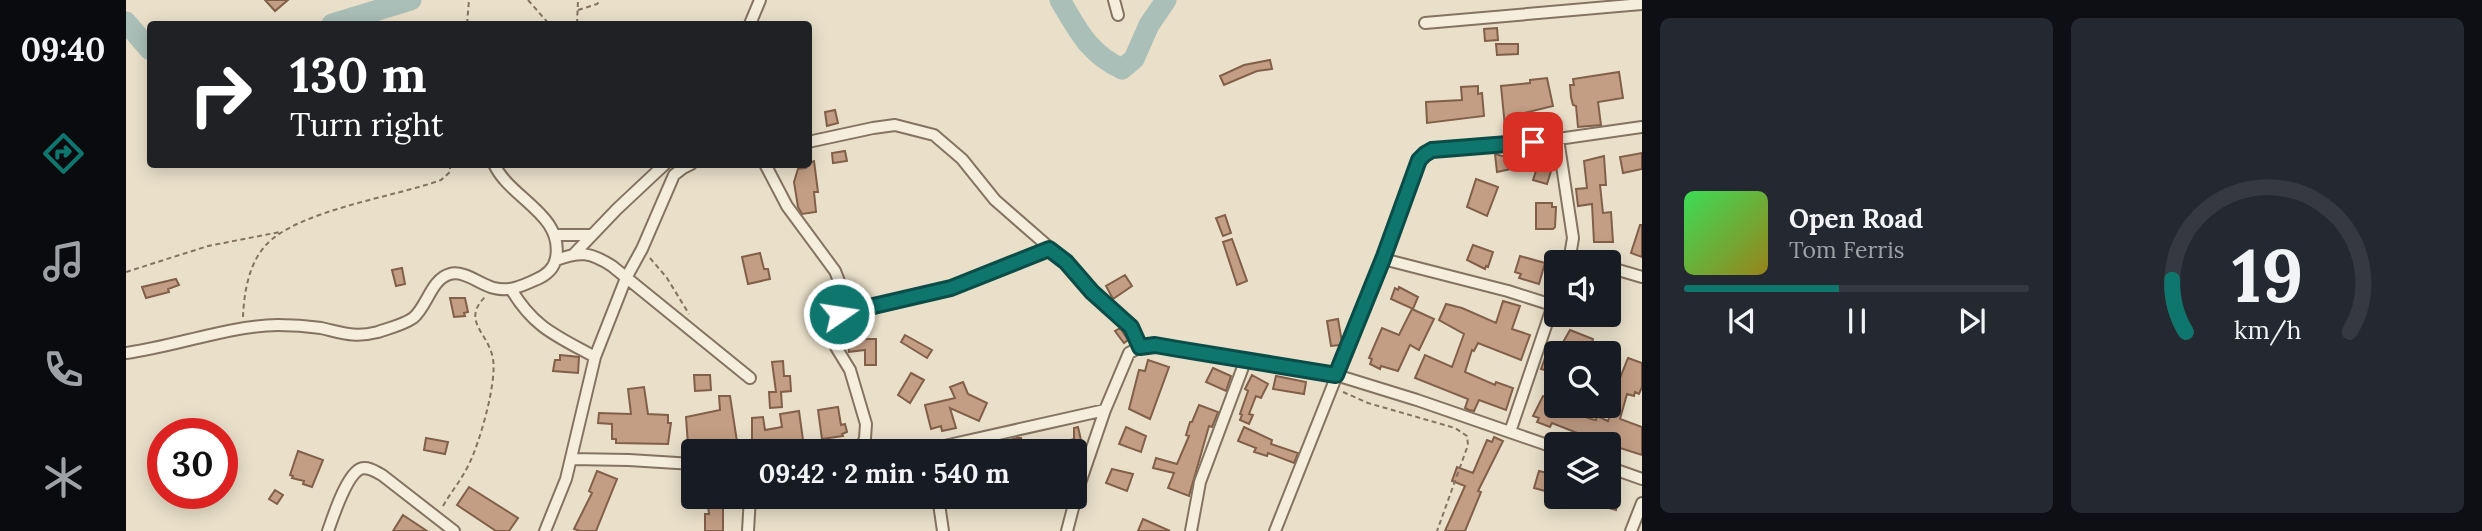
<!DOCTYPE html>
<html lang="en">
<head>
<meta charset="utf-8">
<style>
	body { margin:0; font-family:Lora,serif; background:#242831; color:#f1f3f6; height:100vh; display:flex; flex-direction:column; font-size:26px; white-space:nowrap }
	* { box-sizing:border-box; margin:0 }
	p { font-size:23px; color:#9ea1a6 }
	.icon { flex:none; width:38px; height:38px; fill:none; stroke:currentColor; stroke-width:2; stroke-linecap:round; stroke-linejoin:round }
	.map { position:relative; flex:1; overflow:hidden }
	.details { display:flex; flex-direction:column; gap:18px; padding:18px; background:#0d0f14; width:840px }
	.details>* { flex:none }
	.hud { position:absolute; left:21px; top:21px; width:665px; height:147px; border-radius:7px; box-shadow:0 4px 18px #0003; background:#202124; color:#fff; overflow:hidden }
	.tools { position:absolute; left:1418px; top:250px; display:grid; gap:14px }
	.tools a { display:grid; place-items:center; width:77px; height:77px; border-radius:7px; background:#171b24; box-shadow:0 4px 18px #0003; font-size:35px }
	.speed { position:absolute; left:21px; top:418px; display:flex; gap:14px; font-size:35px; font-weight:700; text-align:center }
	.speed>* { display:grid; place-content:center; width:91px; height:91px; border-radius:50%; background:#171b24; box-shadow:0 4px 18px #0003; line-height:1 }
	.speed .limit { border:10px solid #d22; background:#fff; color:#111 }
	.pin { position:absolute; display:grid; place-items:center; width:60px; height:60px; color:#fff; margin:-30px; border-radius:14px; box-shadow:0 4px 10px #0006 }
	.me { position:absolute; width:77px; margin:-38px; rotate:77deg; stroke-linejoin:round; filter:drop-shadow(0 0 5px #0008) }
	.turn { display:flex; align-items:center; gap:24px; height:147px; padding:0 28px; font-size:32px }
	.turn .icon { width:91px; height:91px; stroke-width:2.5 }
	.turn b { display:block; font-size:49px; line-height:60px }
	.details .tile { flex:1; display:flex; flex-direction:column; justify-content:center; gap:10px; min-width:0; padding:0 24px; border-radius:10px; background:#242831 }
	.details .dial { align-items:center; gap:0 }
	.dial svg { height:182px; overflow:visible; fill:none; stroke:#363941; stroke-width:7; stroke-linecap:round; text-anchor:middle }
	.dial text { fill:#f1f3f6; stroke:none }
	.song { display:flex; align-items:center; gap:21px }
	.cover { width:84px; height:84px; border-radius:10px; background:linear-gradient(135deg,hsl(130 70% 55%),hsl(50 70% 35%)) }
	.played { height:7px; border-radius:4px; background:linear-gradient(90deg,#0f766e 45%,#363941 45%) }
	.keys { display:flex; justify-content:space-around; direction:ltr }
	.details .tiles { flex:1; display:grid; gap:18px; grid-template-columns:repeat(2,1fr) }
	.trip { position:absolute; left:555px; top:439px; width:406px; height:70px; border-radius:7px; background:#171b24; box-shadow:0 4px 18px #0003; font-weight:700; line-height:70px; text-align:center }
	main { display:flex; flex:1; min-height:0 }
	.tabs { display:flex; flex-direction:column; width:126px; justify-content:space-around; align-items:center; background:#090b0e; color:#9ea1a6 }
	.tabs .icon { width:49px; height:49px }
	.tabs .selected { color:#0f766e }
	.tabs b { font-size:32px; color:#f1f3f6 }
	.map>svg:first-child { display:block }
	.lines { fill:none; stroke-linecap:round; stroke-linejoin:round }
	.river { stroke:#aabfb8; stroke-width:21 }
	.building { fill:#c39e84; stroke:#815f49; stroke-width:2 }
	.minor-casing { stroke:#847360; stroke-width:14 }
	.path { stroke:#847360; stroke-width:2; stroke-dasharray:5 3.5; stroke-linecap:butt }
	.minor { stroke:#f5eedc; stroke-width:10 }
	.route-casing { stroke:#0a4d48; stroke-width:18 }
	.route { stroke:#0f766e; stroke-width:12 }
</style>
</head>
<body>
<main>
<nav class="tabs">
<b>09:40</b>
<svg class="icon selected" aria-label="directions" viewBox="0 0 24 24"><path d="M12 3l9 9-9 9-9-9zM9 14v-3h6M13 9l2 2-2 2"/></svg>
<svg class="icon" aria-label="music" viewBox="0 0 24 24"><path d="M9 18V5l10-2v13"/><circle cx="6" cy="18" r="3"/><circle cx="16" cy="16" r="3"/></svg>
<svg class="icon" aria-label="phone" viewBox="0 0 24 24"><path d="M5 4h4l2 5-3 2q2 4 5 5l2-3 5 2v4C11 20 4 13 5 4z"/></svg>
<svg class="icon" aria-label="climate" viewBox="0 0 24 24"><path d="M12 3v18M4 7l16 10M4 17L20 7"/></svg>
</nav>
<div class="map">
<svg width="1516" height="531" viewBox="0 0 1516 531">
	<rect width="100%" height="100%" fill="#eae0ca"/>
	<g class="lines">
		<!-- river -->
		<path class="river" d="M934 0C952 30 962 53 996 69L1008 59 1023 25 1040 0
			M0 22 24 50
			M206 24 285 0"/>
	</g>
	<!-- building -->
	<path class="building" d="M139 0H162L149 11Z
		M1371 28 1372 40 1359 41 1358 29Z
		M1370 44H1392V54L1371 55Z
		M1144 60 1146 69 1131 71 1098 85 1094 76 1118 65Z
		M1493 72 1497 98 1472 102 1475 125 1452 127 1450 106 1447 105 1445 97 1444 85H1448L1447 79Z
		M1421 78 1427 106 1398 113V126L1379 127 1375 86 1404 83V80Z
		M1352 86V94L1356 93 1358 116 1301 123 1300 102 1336 100 1335 87Z
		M709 110 712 123 701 126 699 112Z
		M719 151 721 161 707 163 706 153Z
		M1516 153V169L1497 173 1494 157Z
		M1369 154 1384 158 1385 169 1371 172Z
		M1478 156 1480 185H1474L1477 213 1485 212 1487 242H1468L1466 204 1452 206 1450 189 1461 188 1458 161Z
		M688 161 692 192H688L690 212 676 214 672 207 668 182 672 169 680 168 679 164Z
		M1414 165 1426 168 1421 184 1407 180 1411 168 1413 169Z
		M1350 179 1372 187 1361 216 1341 207Z
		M1410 203H1426V207H1430L1429 227 1427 229H1410Z
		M1099 215 1105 233 1097 236 1090 218Z
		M1514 225H1516V257L1505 253Z
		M1106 239 1121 281 1111 285 1097 242Z
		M1347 245 1367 252 1362 267 1360 266 1359 269 1341 260Z
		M634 253 638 269H642L644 279 622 284 616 257Z
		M1394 256 1419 263 1413 284 1393 278 1395 274 1389 272Z
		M276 268 279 284 270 286 266 270Z
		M999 275 1006 286 987 299 980 286Z
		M50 279 53 285 42 289 43 292 20 298 16 287Z
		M1273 287 1292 297 1287 309 1265 299 1269 288 1272 290Z
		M324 298H339L342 312 338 313 339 316 328 317Z
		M1377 301 1394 306 1386 329 1404 335 1395 360 1352 343 1348 351 1346 350 1339 372 1369 385 1370 382 1387 388 1380 410 1353 400 1348 411 1343 410 1339 408 1342 399 1289 378 1299 355 1326 367 1338 334 1313 320 1320 304 1336 308 1370 323Z
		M1286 309 1308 319 1293 350 1284 345 1272 371 1255 366 1254 369 1244 364 1246 359 1243 358 1256 328 1273 335Z
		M1212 319 1216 342 1214 345 1205 346 1201 321Z
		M994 328 1002 340 998 343 989 331Z
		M1444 330 1467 339 1462 354 1436 344Z
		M779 335 806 350 801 358 775 342Z
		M731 337 732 339H750V365H739V350L723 352 721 338Z
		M434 355 453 357 452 373 427 371 429 360H434Z
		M1419 358 1430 361V373L1415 369Z
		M1502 358 1516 363V387L1513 394 1509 392 1508 396 1501 394 1494 419 1516 427V455L1469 440 1426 423 1424 427 1411 422 1413 418 1407 416 1417 396 1430 402V406L1465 419 1470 420 1471 416 1482 421 1492 389 1490 388Z
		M1022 360 1043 367 1024 419 1003 409 1013 370 1019 371Z
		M657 361 658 376H664L665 391 655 392 656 407 644 408 643 392H650L646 362Z
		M1087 368 1105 376 1100 391 1080 382Z
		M785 373 798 380 784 403 772 395Z
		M568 375H584L585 390 569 391Z
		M1126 375 1142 384 1135 398 1130 396 1123 414 1127 415 1123 424 1114 420 1116 415 1114 414 1122 391 1119 389Z
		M1150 376 1180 382 1178 394 1147 389Z
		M837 382 842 394 861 403 853 421 824 408 830 428 816 431 815 426 805 429 799 405 829 398 824 387Z
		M518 387 522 414 542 415V423H545L542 444 490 443V439H486V424L472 423 473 413 505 414 502 389Z
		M593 396H604L612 448 595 445 594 440 562 445 560 417 594 410Z
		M1073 405 1092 412 1086 427 1083 426 1063 496 1042 488 1048 473 1027 468 1030 458 1051 464 1063 436 1060 435 1064 422H1066Z
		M712 407 715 425 719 424 721 432 716 434 717 436 696 439 692 410Z
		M673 411 677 440 672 441 673 452H655L654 443 626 445V418L637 417 639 430 656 427 654 414Z
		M952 427 957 449 953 461 948 462V452H940L938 442 948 439V428Z
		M1000 427 1020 436 1015 452 993 444Z
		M1118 427 1146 440 1145 444 1172 453 1168 463 1142 453 1141 456 1128 452 1130 448 1112 441Z
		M1368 437 1377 441 1352 491 1355 492 1339 531H1319L1339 486 1326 481 1331 467 1347 473 1361 440 1366 442Z
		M300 438 322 442 319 454 298 450Z
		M891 438H895L897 449 853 452V448Z
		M172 451 197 460 186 487 177 484 178 481 166 478 167 476 164 475Z
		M986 469 1007 474 1001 491 980 483Z
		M471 471 491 479 470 531H454L448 529 466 493 463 491Z
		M1413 471 1430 475V494L1408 488Z
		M343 487 392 518 383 531H370L331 505Z
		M149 490 157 495 151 504 143 499Z
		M1482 493 1493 496 1490 510 1454 500V497H1482Z
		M581 497H597V531H579V514H583Z
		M277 515 301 531H267Z
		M1017 519 1044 531H1012Z"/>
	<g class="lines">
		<!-- minor casing -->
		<g class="minor-casing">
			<path id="minor" d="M988 0 992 15
				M1299 23 1516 4
				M624 24 634 0
				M1432 139 1447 238 1443 262
				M682 142 747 128 769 125 808 135 836 159 869 200 940 262 966 292 1005 327 1014 347
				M639 164 661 206 709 271 717 291 710 347 724 370 740 424 739 438 734 452
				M430 235H464
				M448 254 491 209 539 164
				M1445 256 1467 262
				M1257 259 1382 291 1426 305
				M430 260C455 251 464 252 486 266L624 378
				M1482 267 1516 277
				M385 289C408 328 431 336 469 357
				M714 315 825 288 923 249
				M0 353C51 346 101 326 152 325 166 325 181 326 195 328 217 333 228 338 252 332 263 328 277 325 287 318 301 307 305 279 324 274 338 270 355 285 368 288 383 292 396 286 409 280 419 276 428 269 430 258 438 214 384 199 368 164
				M1384 432 1430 296
				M792 452 979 410
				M445 459 503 460 567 464
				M1482 467 1516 479
				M812 497 817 531
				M202 531C207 517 220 476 234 469 241 466 249 471 256 475L328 531
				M419 531 440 479 469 357 500 278 516 249 548 175 557 168 565 164
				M622 531 624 497
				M941 531 952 489 979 410 1003 353 1014 347 1029 345 1210 375 1291 400 1430 448
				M1065 531 1074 482 1120 359
				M1149 531 1257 259 1293 160 1299 154 1306 151 1432 139 1516 127
				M1505 531 1516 503"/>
		</g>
		<!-- path -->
		<path class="path" d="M402 0 423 24
			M452 10 471 4 475 0
			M341 24 343 0
			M451 24 452 0
			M524 258 541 278 563 314
			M0 272 82 246 154 232
			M117 317C118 292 123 264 139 246 171 210 269 197 315 180L324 172V164
			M1217 392 1242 403 1329 428 1341 436 1342 445 1311 531
			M317 506C325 492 336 479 343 464 354 442 371 382 367 359 363 333 334 321 360 296"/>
		<!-- minor -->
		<use href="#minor" class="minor"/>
	</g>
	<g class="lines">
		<!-- route casing -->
		<g class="route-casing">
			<path id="route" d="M713 314 825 288 923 249 940 262 966 292 1005 327 1014 347 1029 345 1052 349 1210 375 1257 259 1293 160 1299 154 1306 150 1407 142"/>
		</g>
		<!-- route -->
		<use href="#route" class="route"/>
	</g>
</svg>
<div class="tools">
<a><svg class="icon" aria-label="sound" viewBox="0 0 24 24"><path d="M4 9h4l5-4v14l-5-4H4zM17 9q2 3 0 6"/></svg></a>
<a><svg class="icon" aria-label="search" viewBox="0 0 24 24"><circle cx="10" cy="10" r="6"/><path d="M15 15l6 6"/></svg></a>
<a><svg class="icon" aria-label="layers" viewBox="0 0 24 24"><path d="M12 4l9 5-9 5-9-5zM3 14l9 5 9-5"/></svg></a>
</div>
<div class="speed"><div class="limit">30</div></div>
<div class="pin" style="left:1407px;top:142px;background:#d93025"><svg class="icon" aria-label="arrive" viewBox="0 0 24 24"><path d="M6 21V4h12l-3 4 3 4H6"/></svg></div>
<svg class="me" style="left:713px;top:314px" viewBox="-20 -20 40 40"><circle r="17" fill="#0f766e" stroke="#fff" stroke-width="3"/><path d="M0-11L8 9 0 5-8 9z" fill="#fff"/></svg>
<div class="trip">09:42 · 2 min · 540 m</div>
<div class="hud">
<div class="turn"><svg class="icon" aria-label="right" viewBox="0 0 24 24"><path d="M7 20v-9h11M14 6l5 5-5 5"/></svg><div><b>130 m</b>Turn right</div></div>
</div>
</div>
<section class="details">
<div class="tiles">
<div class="tile">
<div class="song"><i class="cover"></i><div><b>Open Road</b><p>Tom Ferris</p></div></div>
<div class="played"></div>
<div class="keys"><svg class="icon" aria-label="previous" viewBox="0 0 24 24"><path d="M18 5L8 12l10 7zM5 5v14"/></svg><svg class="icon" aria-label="pause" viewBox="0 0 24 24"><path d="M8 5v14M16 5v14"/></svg><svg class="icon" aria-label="next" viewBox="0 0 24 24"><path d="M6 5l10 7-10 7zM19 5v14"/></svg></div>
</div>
<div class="tile dial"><svg viewBox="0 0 100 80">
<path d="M14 69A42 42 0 1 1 86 69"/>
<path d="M14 69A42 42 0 0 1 8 46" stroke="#0f766e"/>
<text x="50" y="56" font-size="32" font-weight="700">19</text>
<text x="50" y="72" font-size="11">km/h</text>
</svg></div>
</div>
</section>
</main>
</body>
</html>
